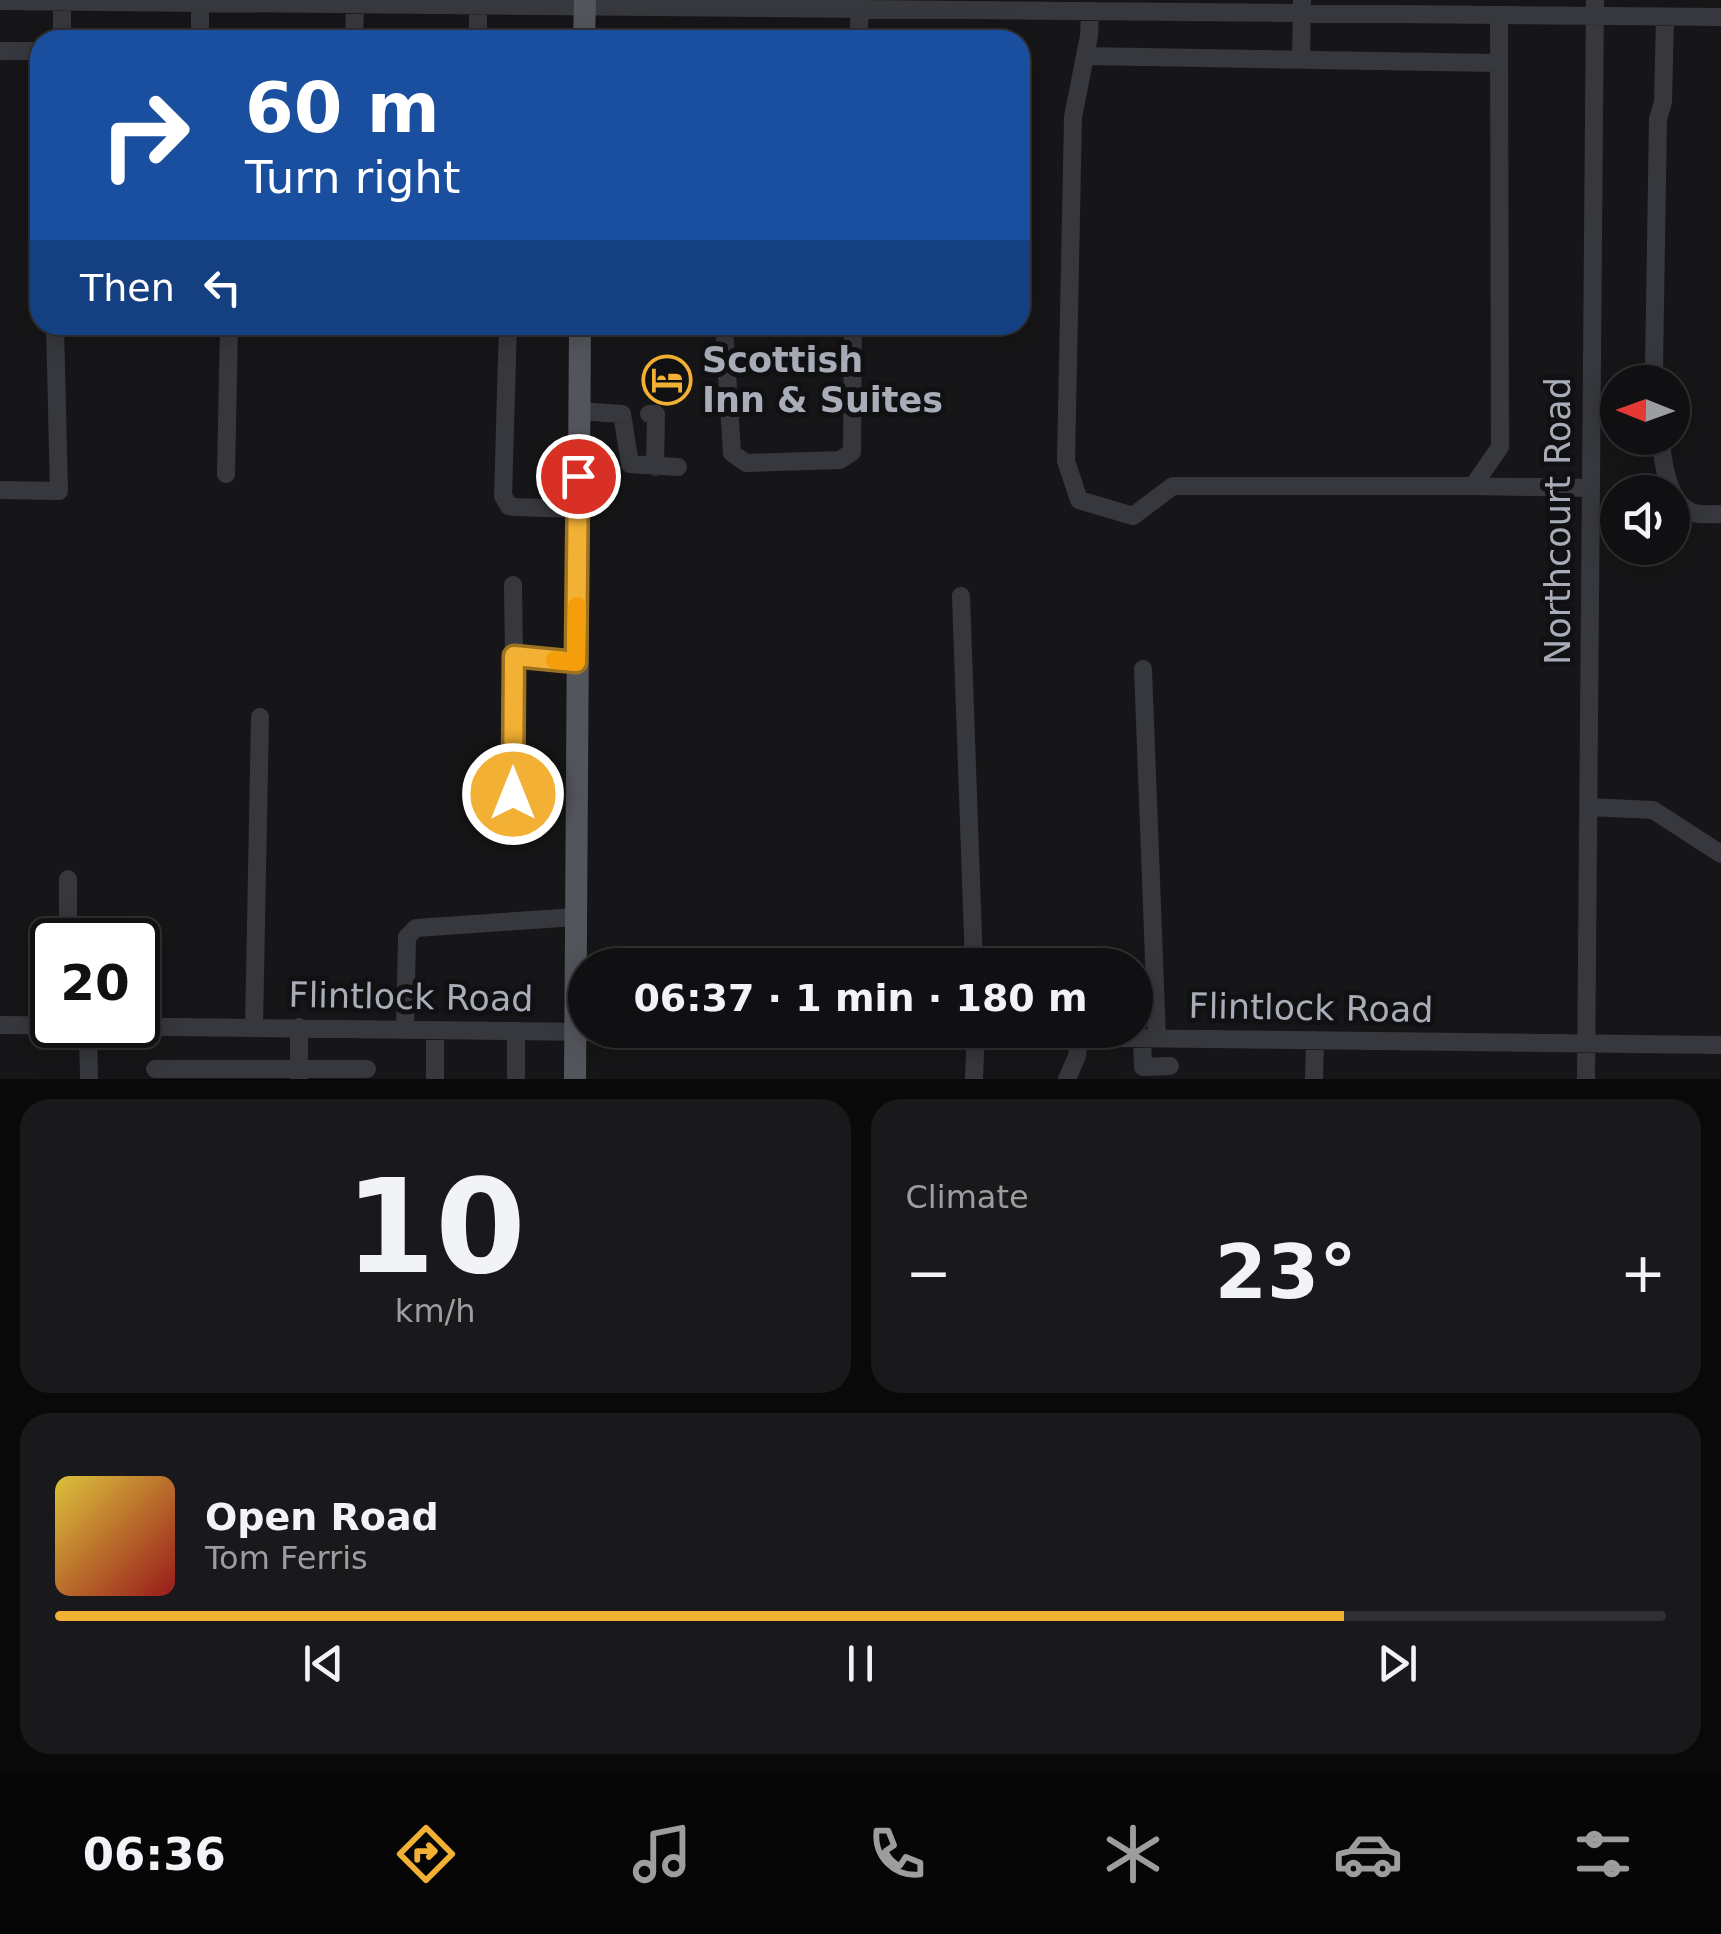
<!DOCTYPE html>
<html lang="en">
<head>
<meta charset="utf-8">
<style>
	body { margin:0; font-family:"DejaVu Sans",sans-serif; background:#19191b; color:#f1f3f6; height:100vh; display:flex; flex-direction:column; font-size:38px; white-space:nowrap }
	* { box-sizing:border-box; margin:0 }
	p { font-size:32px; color:#9c9d9f }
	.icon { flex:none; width:55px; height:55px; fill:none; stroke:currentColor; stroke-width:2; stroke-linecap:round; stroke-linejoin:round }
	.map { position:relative; height:1079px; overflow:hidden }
	.sheet { display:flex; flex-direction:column; gap:20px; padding:20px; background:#09090a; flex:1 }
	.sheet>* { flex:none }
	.guide { position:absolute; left:30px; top:30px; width:1000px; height:305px; border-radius:30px; box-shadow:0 5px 25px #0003,0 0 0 2px #303032; background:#1a4fa0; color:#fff; overflow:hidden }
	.needle { width:65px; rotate:271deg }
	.tools { position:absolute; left:1600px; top:365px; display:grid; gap:20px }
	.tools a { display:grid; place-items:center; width:90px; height:90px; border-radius:50%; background:#101012; box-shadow:0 5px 25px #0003,0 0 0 2px #303032; font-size:50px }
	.speed { position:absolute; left:30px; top:918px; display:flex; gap:20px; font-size:50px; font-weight:700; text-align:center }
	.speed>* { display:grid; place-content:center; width:130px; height:130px; border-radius:50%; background:#101012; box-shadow:0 5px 25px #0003,0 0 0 2px #303032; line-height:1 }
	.speed .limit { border:5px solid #111; border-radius:15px; background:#fff; color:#111 }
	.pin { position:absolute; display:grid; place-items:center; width:85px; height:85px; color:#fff; margin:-42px; border:5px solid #fff; border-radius:50%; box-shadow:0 2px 10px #0007 }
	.me { position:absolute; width:110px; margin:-55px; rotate:0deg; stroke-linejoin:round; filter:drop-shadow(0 0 8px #0008) }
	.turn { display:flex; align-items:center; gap:35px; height:210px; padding:0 50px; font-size:45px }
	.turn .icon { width:130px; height:130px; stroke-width:2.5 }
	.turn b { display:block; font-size:70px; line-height:85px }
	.then { display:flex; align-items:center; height:95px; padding:0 50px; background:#0003; gap:20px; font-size:38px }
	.big { font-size:75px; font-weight:600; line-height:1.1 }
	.sheet .widget { flex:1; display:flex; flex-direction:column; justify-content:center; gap:15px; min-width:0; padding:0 35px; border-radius:30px; background:#19191b }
	.sheet .dial { align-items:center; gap:0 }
	.dial b { font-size:130px; line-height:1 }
	.song { display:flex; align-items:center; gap:30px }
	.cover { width:120px; height:120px; border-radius:15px; background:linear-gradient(135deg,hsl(50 70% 55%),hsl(0 70% 35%)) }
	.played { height:10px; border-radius:5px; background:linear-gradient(90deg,#f2b134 80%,#303032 80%) }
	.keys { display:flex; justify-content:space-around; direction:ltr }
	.heat { display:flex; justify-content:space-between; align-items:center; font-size:55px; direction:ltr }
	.sheet .tiles { flex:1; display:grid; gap:20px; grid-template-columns:1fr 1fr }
	.widget:last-child { grid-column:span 2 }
	.trip { position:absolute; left:568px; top:948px; width:585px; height:100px; border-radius:50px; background:#101012; box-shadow:0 5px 25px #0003,0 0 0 2px #303032; font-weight:600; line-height:100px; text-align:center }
	.menu { display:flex; height:160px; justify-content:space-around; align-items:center; background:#060607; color:#9c9d9f }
	.menu .icon { width:70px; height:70px }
	.menu .selected { color:#f2b134 }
	.menu b { font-size:45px; color:#f1f3f6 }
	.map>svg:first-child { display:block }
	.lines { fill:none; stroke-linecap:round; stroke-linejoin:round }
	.minor { stroke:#37383d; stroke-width:18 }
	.major { stroke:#53555c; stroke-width:22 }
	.route-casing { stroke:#9d7322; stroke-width:25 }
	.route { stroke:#f2b134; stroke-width:18 }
	.slow { stroke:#f59e0b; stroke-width:18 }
	.labels { text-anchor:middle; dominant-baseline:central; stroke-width:10; stroke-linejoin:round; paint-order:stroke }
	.poi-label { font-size:35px; font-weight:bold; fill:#a8adb8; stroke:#111113; text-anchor:start }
	.street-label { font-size:35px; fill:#a8adb8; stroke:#111113 }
</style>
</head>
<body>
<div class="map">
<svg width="1721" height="1079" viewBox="0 0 1721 1079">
	<rect width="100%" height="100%" fill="#161618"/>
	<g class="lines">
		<!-- minor -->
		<path class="minor" d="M0 1 1721 17
			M1090 12 1089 36 1073 117 1066 461 1079 500 1133 516 1173 486H1473L1500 447 1499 15
			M62 40V1
			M200 40V2
			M354 40 355 4
			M478 40V4
			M858 40 860 10
			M0 51H40
			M1085 56 1499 63
			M1301 60 1302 0
			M508 325 503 496 509 506 516 507 577 509
			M724 325 732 453 746 463 840 460 852 452 853 325
			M1658 382 1654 367 1658 119 1663 102 1665 17
			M579 411 622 414 630 464 678 467
			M649 414H656L655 467
			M1661 438C1662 459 1667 499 1689 511 1697 516 1712 514 1721 514
			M226 474 229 325
			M1473 486 1591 488
			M0 490 59 491 55 325
			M513 585 514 656 576 662
			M961 596 974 965
			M1143 669 1157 1038
			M513 794 514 656
			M1588 807 1653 810 1721 854
			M68 940V879
			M0 1025 1721 1045
			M88 1025 89 1079
			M254 1027 260 717
			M405 1029 407 937 416 928 575 917
			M435 1030V1079
			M516 1031V1079
			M1142 1038 1143 1067 1170 1066
			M155 1069H367
			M299 1077V1027
			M974 1079 976 1030
			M1067 1079 1077 1056 1079 1038
			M1314 1079 1315 1040
			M1586 1079 1595 0"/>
		<!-- major -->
		<path class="major" d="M584 40 585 0
			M575 1079 580 325"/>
	</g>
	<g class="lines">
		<!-- route casing -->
		<g class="route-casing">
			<path id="route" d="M513 794 514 656 576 662 578 476"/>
		</g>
		<!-- route -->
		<use href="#route" class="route"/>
		<!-- slow -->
		<path class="slow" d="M555 660 576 662 577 606"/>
	</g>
	<!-- icons -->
	<defs>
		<g id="hotel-ring" transform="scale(2.5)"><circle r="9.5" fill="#111113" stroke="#f2b134" stroke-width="1.5"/><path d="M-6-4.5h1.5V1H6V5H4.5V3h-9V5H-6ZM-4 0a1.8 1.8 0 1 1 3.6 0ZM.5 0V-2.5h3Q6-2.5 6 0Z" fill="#f2b134"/></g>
	</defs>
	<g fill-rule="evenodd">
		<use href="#hotel-ring" x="667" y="380"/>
	</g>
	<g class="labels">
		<!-- poi labels -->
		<g class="poi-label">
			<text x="702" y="360">Scottish<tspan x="702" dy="40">Inn &amp; Suites</tspan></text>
		</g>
		<!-- street labels -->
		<g class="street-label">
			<text transform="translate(1558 521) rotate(-90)">Northcourt Road</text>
			<text transform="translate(411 997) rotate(1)">Flintlock Road</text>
			<text transform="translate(1311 1008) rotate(1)">Flintlock Road</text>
		</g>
	</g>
</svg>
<div class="tools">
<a><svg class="needle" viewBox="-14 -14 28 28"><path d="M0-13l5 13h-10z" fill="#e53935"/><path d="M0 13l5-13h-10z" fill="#9c9d9f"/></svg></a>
<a><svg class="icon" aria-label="sound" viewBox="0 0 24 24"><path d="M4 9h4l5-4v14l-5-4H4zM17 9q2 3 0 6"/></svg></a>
</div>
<div class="speed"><div class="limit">20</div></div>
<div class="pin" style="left:578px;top:476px;background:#d93025"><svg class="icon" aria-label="arrive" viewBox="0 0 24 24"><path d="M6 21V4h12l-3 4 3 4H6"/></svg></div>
<svg class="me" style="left:513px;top:794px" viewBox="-20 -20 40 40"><circle r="17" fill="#f2b134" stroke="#fff" stroke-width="3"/><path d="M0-11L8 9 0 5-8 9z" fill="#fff"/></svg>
<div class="trip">06:37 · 1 min · 180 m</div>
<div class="guide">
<div class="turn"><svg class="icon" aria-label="right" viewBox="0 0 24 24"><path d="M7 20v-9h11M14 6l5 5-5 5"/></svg><div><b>60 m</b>Turn right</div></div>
<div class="then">Then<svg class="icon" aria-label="left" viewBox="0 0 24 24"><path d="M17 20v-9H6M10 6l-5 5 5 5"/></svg></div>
</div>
</div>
<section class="sheet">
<div class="tiles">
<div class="widget dial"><b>10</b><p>km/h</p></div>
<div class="widget"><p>Climate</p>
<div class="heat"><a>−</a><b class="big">23°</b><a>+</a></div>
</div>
<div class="widget">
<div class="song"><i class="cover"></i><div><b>Open Road</b><p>Tom Ferris</p></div></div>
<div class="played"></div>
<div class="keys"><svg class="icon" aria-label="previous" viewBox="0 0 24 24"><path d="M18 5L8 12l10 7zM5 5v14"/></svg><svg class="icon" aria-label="pause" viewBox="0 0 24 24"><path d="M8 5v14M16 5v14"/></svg><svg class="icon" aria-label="next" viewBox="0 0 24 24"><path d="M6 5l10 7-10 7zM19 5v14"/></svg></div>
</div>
</div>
</section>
<nav class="menu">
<b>06:36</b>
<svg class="icon selected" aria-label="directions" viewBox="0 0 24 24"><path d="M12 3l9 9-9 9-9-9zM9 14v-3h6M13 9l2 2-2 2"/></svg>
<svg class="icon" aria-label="music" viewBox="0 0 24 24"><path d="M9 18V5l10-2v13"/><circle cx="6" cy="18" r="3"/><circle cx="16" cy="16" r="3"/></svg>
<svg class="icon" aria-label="phone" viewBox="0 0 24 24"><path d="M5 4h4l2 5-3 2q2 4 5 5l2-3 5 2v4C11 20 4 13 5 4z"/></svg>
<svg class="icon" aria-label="climate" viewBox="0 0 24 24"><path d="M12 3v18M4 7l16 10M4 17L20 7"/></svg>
<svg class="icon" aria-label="car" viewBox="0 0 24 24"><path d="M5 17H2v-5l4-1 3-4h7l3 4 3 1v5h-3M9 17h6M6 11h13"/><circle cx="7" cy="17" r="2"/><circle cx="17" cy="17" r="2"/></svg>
<svg class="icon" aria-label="filters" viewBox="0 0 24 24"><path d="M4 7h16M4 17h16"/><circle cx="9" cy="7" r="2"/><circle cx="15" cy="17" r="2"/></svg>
</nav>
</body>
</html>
